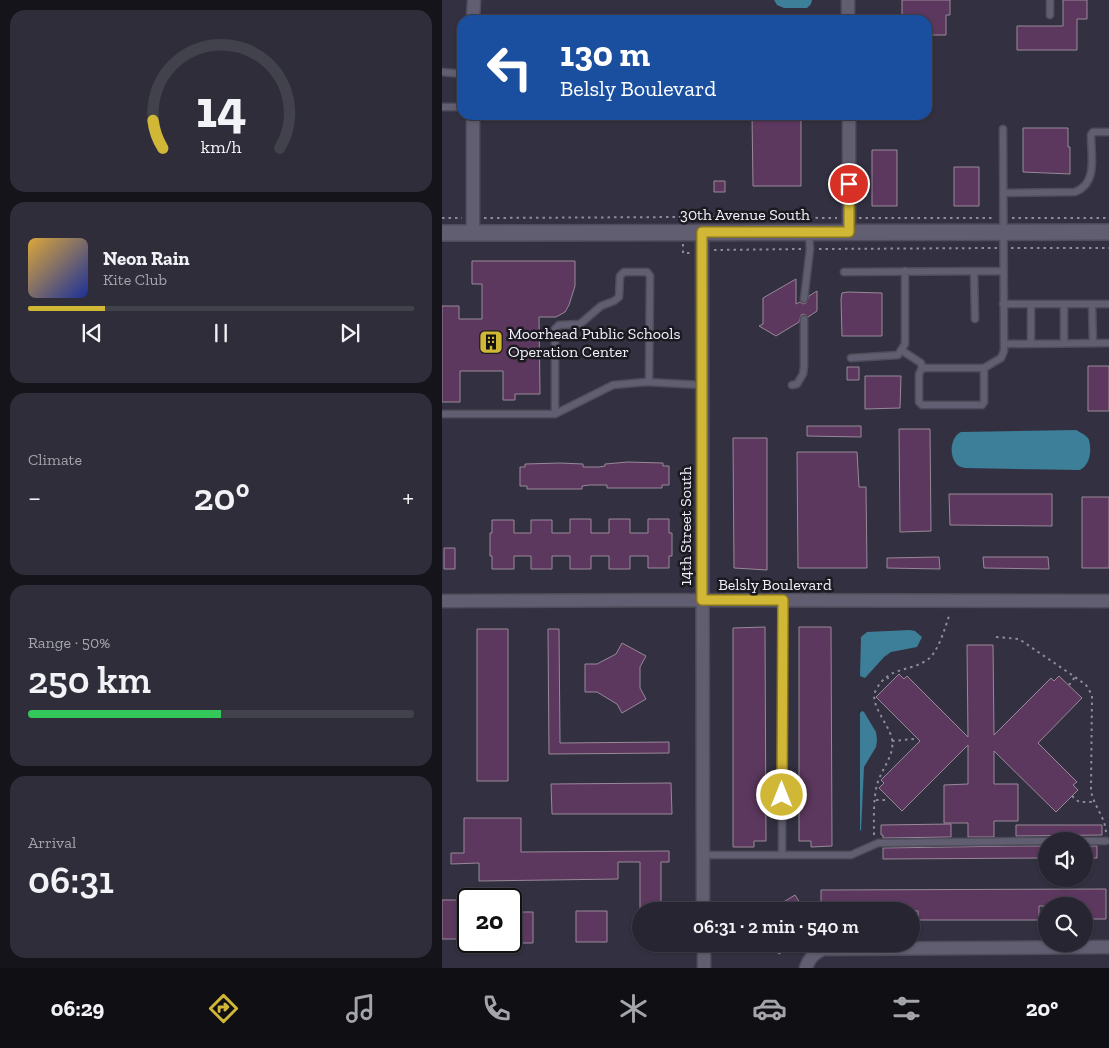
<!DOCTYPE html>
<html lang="en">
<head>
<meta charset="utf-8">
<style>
	body { margin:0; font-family:"Zilla Slab",serif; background:#2e2d39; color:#f1f3f6; height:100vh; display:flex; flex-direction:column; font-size:19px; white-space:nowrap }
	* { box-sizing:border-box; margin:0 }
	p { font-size:16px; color:#a4a5ab }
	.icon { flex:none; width:28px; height:28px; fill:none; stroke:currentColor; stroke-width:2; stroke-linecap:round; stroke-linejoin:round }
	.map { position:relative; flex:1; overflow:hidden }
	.sheet { display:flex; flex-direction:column; gap:10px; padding:10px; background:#15141b; width:442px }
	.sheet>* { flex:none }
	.top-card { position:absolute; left:15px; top:15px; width:475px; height:105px; border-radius:15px; box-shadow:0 1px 4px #0004,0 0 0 1px #42424d; background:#1a4fa0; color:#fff; overflow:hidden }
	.controls { position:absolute; left:596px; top:832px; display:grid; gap:10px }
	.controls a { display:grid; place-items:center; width:55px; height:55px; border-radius:50%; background:#262531; box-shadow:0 1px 4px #0004,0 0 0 1px #42424d; font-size:25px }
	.speed { position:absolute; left:15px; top:888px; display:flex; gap:10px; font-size:25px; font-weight:700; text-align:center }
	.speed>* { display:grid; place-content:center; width:65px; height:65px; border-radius:50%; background:#262531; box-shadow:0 1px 4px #0004,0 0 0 1px #42424d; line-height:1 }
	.speed .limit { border:2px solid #111; border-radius:8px; background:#fff; color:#111 }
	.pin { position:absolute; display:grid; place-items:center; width:42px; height:42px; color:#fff; margin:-21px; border:2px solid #fff; border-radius:50%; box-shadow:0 1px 5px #0007 }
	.me { position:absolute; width:55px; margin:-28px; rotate:0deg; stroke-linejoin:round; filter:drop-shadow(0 0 4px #0008) }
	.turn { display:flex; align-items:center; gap:18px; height:105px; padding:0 20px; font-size:22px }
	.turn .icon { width:65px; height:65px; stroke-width:2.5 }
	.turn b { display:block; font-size:35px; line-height:42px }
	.big { font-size:38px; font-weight:600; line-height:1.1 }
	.sheet .tile { flex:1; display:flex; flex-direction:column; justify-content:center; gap:8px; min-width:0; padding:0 18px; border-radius:15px; background:#2e2d39 }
	.sheet .dial { align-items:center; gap:0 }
	.dial svg { height:130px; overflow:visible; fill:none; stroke:#42424d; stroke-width:7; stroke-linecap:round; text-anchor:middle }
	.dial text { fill:#f1f3f6; stroke:none }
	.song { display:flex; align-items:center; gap:15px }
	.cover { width:60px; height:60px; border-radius:8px; background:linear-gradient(135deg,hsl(40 70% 55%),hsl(230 70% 35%)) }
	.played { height:5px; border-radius:2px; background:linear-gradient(90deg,#d1b736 20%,#42424d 20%) }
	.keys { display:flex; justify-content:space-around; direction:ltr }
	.heat { display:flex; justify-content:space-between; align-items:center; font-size:28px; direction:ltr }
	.charge { height:8px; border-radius:4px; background:linear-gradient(90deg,#34c759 50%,#42424d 0) }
	.trip { position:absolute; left:190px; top:902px; width:288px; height:50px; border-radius:25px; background:#262531; box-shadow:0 1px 4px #0004,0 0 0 1px #42424d; font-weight:600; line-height:50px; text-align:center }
	.tab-bar { display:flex; height:80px; justify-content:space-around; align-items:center; background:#0f0f14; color:#a4a5ab }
	.tab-bar .icon { width:35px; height:35px }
	.tab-bar .selected { color:#d1b736 }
	.tab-bar b { font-size:22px; color:#f1f3f6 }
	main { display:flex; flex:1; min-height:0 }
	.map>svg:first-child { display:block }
	.water { fill:#3d7e98 }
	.building { fill:#5c385e; stroke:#988898 }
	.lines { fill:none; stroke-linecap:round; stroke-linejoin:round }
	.service-casing { stroke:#4f4d5b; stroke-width:9 }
	.minor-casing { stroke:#4f4d5b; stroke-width:15 }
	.tertiary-casing { stroke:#4f4d5b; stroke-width:18 }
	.path { stroke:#8e8c9a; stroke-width:2; stroke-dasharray:2.5 4; stroke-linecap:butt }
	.service { stroke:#615e71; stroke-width:6 }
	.minor { stroke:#615e71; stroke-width:12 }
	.tertiary { stroke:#615e71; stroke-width:15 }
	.route-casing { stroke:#887723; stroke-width:12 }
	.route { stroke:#d1b736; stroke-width:9 }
	.labels { text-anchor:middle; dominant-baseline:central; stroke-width:5; stroke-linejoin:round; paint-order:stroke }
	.street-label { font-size:16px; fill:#f2f0fb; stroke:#1b1a21 }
	.poi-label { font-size:16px; fill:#f2f0fb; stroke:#1b1a21; text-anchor:start }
</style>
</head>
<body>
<main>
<section class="sheet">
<div class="tile dial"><svg viewBox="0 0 100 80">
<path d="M14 69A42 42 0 1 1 86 69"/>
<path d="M14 69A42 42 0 0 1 8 52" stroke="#d1b736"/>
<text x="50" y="56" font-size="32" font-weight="700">14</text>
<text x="50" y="72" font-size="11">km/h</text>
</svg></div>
<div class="tile">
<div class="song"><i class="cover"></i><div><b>Neon Rain</b><p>Kite Club</p></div></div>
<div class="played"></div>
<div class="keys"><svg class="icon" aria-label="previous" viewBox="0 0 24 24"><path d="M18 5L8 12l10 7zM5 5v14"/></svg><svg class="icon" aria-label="pause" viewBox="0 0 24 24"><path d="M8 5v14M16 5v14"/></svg><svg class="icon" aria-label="next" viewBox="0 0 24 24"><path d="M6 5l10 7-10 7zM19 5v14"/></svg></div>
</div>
<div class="tile"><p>Climate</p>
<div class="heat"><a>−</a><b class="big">20°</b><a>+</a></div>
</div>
<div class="tile"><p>Range · 50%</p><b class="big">250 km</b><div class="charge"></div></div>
<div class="tile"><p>Arrival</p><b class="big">06:31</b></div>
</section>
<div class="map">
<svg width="667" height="968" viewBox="0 0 667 968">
	<rect width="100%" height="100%" fill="#333141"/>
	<!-- water -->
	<path class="water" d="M332 0H370L369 4 365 8H342L335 5Z
		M634 430C639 433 645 435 647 440 650 451 648 465 638 470L523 468C519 467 515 466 513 462 507 453 509 437 519 432Z
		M468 630 473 631 480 637 475 647 449 652 442 657 423 678 418 676 419 637 425 632Z
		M420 711 422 712 434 732 435 740 434 747 422 767 419 831 418 830V713Z"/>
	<!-- building -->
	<path class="building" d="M460 0H508V15H504V35H485V20H465V15H460Z
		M621 0H645V19H635V50H575V26H621Z
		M310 115H359V186H311Z
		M581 128H626V147H628V174L581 172Z
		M430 150H455V206H430Z
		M512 167H537V206H512Z
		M272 181H283V192H272Z
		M30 261H133V286L127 305 123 312 114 317H97L98 394H73V400H61V371H18V402H0V306H17V319H40V284H30Z
		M354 279V304L358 302 361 304 364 303 367 296 375 291V311L366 317 362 314 359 315 357 322 334 336 317 326 321 324V298Z
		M406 292 440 293V336H400L399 299 400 293Z
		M646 366H667V411H646Z
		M405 367H417V380H405Z
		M423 376H459L458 408 423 409Z
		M365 426H419V437L365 436Z
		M457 429H488L489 531 458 532Z
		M291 438H325V570L292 568Z
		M355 452H415L417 487H424L425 568H356Z
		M186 462 221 463V466H227V485H220V488H165V485H147L140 486V489H85V486H78V467H83V464L118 463 141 464V467H157L163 466V464Z
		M507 494H610V526L508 525Z
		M640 497H667V568H640Z
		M128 519H149V533H167V519H188V533H206V519H227V533H230V556H227V568H206V556H188V569H167V556H149V569H128V556H110V569H89V556H72V569H50V556H48V533H50V520H72V533H89V520H110V533H128Z
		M2 548H13V569H2Z
		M497 557 498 569 445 568V558Z
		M541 557H606L607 569 542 568Z
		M323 627 324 841H312V847H291V628Z
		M357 627H389L390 846 369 847V841H357Z
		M35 629H66V781H35Z
		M106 629H117L118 743 227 742V753L107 754Z
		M180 643 204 656 198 667V688L204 699 180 713 175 704 155 692H143V664H155L174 654Z
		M525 645H551L552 735 609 678 612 681 617 676 640 698 596 743 635 782 631 785 636 790 614 812 552 751V784H576V821H552V837H526V823H502V785L526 784V745L460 811 437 788 442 783 439 780 478 741 434 697 457 674 462 679 465 676 526 737Z
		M229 783 230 814H110L109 784Z
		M22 818H79V852L227 851V862H219V911H198V862H176V879L37 881V863L9 864V853H22Z
		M509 824V837L441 838V835H439V825Z
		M574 825H660V835L574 836Z
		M574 846H605V858L441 859V848Z
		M642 846H655V858H642Z
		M664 889V919H642V906H597V920H476V911H379V890Z
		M353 895 363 911H339L335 906Z
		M0 900H16V939H0Z
		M134 911H165V942H134Z
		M69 912H91V943H69Z
		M316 944H343L338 954Z"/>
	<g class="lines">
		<!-- service casing -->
		<g class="service-casing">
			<path id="service" d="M608 0V15
				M0 72 20 74
				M0 107H20
				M561 193 633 192C656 183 649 156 649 135L651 132H667
				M532 271 533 319
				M402 272 561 271
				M362 299 368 249 367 233
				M561 304H667
				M589 304V344
				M622 304V343
				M650 304 651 343
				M562 344 667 343
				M459 350 479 363 480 368
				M409 358 456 355 463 344V271
				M542 368V402L540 405H480L477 402V374L480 368H542L559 358 562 351 561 129
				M350 385 355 384 361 374 362 366V319
				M0 414H113L171 385 204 382 260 385
				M113 414V329L117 325 138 324 159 306 172 301 177 297 178 276 182 272H205L208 276 207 382
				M611 841H664
				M261 855H409L436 843 605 841
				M340 855 341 600"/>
		</g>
		<!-- minor casing -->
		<g class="minor-casing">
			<path id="minor" d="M406 0V20
				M31 20 32 0
				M407 115V232
				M31 232V115
				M260 232 261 911
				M0 601 260 600 667 601
				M262 944V968
				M364 968C367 958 372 953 381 949L667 947"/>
		</g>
		<!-- tertiary casing -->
		<g class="tertiary-casing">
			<path id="tertiary" d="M0 233 667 232"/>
		</g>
		<!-- path -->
		<path class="path" d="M0 218H20
			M42 218 241 217 395 218
			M417 218H553
			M570 218H667
			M241 244V253H250
			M569 248H667
			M377 249 555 248
			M272 250 360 249
			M554 637 577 639 633 677 644 685 650 695 649 790C651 806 664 817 664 834
			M445 677 449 682
			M627 685 633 677
			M450 741 472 739
			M630 796 637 802H652
			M434 800H443L446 797
			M432 835C432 819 431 800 435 785 439 769 453 756 450 739 447 724 426 703 434 690 446 666 468 672 485 660 496 653 503 628 507 616"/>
		<!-- service -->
		<use href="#service" class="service"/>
		<!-- minor -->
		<use href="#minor" class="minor"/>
		<!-- tertiary -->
		<use href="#tertiary" class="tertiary"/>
	</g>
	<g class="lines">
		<!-- route casing -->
		<g class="route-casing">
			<path id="route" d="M340 795 341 600H260V232H407V184"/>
		</g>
		<!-- route -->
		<use href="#route" class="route"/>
	</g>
	<!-- icons -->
	<defs>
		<g id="building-square" transform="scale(1.25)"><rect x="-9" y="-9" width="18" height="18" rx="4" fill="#d1b736" stroke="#1b1a21"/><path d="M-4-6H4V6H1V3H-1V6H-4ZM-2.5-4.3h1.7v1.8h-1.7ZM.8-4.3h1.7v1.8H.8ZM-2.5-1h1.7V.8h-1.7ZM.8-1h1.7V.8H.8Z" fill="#111"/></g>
	</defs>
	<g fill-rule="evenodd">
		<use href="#building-square" x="49" y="342"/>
	</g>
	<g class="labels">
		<!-- street labels -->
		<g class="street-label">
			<text x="303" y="214">30th Avenue South</text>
			<text transform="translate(243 526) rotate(-90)">14th Street South</text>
			<text x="333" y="584">Belsly Boulevard</text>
		</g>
		<!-- poi labels -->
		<g class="poi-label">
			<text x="66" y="333">Moorhead Public Schools<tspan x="66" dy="18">Operation Center</tspan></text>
		</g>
	</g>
</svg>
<div class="controls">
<a><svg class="icon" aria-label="sound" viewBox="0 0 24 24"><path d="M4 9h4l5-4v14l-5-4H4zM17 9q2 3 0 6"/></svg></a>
<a><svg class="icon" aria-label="search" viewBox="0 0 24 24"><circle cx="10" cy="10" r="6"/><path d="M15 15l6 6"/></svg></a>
</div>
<div class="speed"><div class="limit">20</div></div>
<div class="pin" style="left:407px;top:184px;background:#d93025"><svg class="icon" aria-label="arrive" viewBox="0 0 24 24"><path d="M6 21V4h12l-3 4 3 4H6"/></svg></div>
<svg class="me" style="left:340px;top:795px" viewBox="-20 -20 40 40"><circle r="17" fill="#d1b736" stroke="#fff" stroke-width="3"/><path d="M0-11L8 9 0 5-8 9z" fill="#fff"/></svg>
<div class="trip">06:31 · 2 min · 540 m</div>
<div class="top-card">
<div class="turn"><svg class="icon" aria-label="left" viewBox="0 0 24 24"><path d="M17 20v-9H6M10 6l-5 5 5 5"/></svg><div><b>130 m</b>Belsly Boulevard</div></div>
</div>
</div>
</main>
<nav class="tab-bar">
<b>06:29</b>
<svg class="icon selected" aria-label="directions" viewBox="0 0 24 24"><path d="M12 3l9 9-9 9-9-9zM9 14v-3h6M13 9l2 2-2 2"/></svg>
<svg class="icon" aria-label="music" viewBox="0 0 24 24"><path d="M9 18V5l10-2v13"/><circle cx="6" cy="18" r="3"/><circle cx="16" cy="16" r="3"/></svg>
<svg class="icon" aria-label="phone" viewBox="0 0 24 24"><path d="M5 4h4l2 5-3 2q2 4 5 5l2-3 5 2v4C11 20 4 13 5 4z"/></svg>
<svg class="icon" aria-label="climate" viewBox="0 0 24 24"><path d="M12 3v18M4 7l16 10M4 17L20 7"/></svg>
<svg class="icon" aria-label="car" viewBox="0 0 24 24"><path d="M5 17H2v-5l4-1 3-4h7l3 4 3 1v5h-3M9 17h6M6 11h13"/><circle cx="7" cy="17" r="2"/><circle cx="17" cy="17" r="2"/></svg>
<svg class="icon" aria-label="filters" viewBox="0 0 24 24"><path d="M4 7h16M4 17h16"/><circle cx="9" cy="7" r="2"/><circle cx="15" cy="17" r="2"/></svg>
<b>20°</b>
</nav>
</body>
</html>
